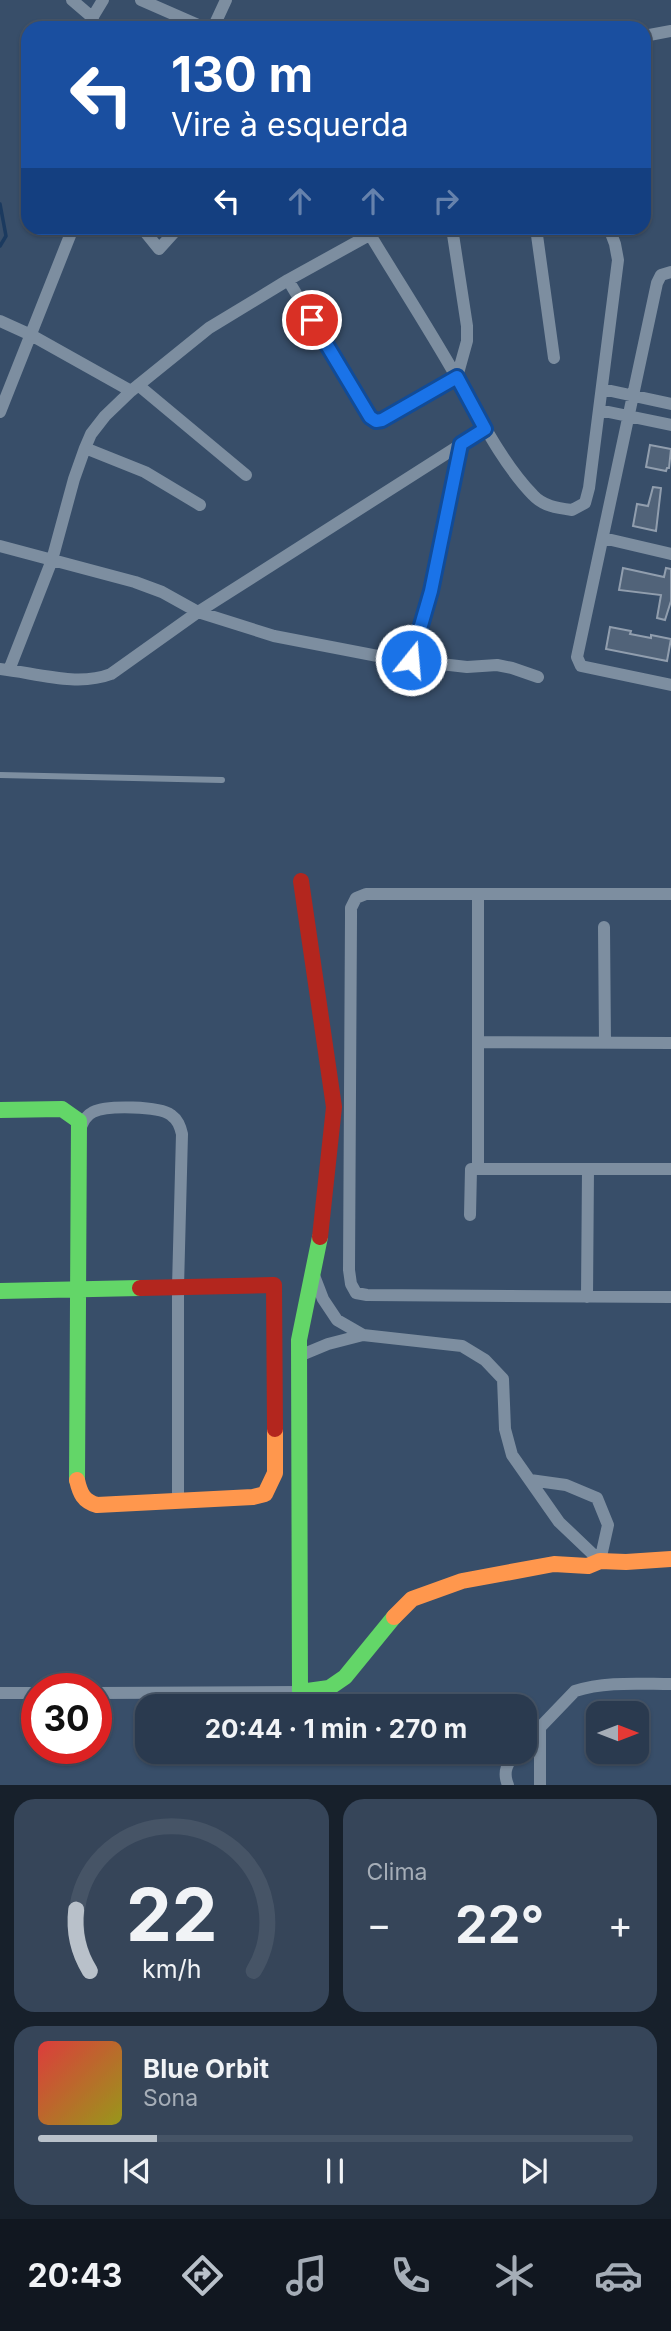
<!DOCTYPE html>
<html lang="pt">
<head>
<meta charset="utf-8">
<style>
	body { margin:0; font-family:Inter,sans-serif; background:#364559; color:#f1f3f6; height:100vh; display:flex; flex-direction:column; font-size:26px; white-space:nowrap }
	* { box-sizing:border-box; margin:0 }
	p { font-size:23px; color:#a5adb7 }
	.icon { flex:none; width:38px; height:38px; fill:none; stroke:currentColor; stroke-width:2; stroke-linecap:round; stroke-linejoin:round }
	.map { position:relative; height:1785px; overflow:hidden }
	.sheet { display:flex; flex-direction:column; gap:14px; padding:14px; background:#17202b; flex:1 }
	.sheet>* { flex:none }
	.banner { position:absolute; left:21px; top:21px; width:630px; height:214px; border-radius:21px; box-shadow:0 2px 5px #0004,0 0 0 2px #465466; background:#1a4fa0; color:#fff; overflow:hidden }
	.needle { width:46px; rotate:90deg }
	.tools { position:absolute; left:586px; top:1701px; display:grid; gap:14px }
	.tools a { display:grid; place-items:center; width:63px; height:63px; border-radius:14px; background:#2a3a4f; box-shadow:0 2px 5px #0004,0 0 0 2px #465466; font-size:35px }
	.speed { position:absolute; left:21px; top:1673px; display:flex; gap:14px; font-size:35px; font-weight:700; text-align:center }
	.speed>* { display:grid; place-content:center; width:91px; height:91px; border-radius:50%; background:#2a3a4f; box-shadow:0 2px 5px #0004,0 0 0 2px #465466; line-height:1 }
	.speed .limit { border:10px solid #d22; background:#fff; color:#111 }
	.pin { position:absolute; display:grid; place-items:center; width:60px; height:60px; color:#fff; margin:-30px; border:4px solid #fff; border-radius:50%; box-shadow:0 2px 7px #0007 }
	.me { position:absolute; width:77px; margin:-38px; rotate:17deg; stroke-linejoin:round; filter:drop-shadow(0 0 5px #0008) }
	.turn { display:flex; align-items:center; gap:24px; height:147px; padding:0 35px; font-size:32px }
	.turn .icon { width:91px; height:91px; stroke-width:2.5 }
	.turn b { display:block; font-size:49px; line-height:60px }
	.lanes { display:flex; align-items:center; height:66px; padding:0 35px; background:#0003; justify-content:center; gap:35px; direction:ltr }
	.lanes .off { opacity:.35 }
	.big { font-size:52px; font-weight:700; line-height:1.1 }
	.sheet .card { flex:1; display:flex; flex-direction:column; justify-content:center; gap:10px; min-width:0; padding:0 24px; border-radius:21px; background:#364559 }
	.sheet .dial { align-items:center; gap:0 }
	.dial svg { height:182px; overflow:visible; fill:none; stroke:#465466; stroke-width:7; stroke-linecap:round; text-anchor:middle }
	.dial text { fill:#f1f3f6; stroke:none }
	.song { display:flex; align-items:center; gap:21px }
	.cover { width:84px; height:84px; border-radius:10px; background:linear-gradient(135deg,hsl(0 70% 55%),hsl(60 70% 35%)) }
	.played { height:7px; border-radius:4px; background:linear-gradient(90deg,#b9c1ca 20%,#465466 20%) }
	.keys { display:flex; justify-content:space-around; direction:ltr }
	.heat { display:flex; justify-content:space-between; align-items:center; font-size:38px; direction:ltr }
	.sheet .tiles { flex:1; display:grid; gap:14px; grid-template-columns:1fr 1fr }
	.card:last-child { grid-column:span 2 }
	.trip { position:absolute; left:135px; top:1694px; width:402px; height:70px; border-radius:21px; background:#2a3a4f; box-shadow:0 2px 5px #0004,0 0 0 2px #465466; font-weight:700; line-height:70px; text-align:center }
	.tabs { display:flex; height:112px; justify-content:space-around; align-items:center; background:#111720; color:#a5adb7 }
	.tabs .icon { width:49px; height:49px }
	.tabs .active { color:#b9c1ca }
	.tabs b { font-size:32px; color:#f1f3f6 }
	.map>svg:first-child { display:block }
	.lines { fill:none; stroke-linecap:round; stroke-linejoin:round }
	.stream { stroke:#1b3a5f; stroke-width:3.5 }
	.building { fill:#516379; stroke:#919eae; stroke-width:2 }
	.lane { stroke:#7d8ea0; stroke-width:6 }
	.street { stroke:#7d8ea0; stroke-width:12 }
	.fast { stroke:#63d668; stroke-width:16 }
	.slow { stroke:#ff974d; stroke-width:16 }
	.jam { stroke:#b3261e; stroke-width:16 }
	.route-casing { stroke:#114b97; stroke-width:18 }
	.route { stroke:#1a73e8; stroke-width:12 }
</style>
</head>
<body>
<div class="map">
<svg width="671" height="1785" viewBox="0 0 671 1785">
	<rect width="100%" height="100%" fill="#384e69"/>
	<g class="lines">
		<!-- stream -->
		<path class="stream" d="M0 204 6 236 0 246"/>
	</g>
	<!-- building -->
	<path class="building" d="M650 445 671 449 669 468H667L666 471 646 467Z
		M653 487 661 488 656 531 633 526 637 504 648 506Z
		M623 568 664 577 666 568 671 569V601L665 620 657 618 661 595 619 590Z
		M610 627 631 631 630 634 651 638V635L671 639 667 661 606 649Z"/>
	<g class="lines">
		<!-- lane -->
		<path class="lane" d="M0 775 222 780"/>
		<!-- street -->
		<path class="street" d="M72 0 93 18
			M141 0 205 28
			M86 28 103 0
			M213 28 226 0
			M644 36 671 31
			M142 228 159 249 178 228
			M366 228C396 278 428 327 457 378 479 416 502 463 533 495 543 506 557 508 572 510L585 503 589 488 618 260 615 244 609 228
			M536 228 554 358
			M671 272 661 275 657 283 577 657 581 666 671 685
			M288 280 370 417 376 421 382 420 457 377 467 341V326L452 228
			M0 321 31 335 131 391
			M138 385 246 475
			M602 389 671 404
			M599 410 671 425
			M0 412 73 228
			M85 448 145 472 200 505
			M603 538 671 554
			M0 546 135 582 162 592 198 612 274 636 388 658 467 667 497 665 512 668 538 677
			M411 661 431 591 461 444
			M0 669C36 673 77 687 111 674L198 612 485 429
			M9 670 52 560 74 479 85 448 91 434 105 416 131 391 209 328 288 280 382 228
			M671 894H366L356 898 351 908V917L349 1270 351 1284 356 1293 367 1295 671 1297
			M604 927 605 1043
			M478 1042 671 1043
			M80 1129C83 1122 85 1116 93 1112 107 1105 159 1106 171 1115 178 1120 180 1126 182 1134L178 1287V1501
			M478 1169V894
			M470 1215 471 1169H671
			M313 1273 323 1299 337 1320 363 1335 462 1346 485 1360 503 1379 505 1429 512 1455 559 1522 600 1561
			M587 1297 588 1169
			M299 1356 328 1344 363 1335
			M530 1480 566 1485 597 1498 608 1525 600 1561
			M0 1693H37
			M96 1693 300 1692
			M525 1743 575 1691C605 1681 640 1684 671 1684
			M508 1785C502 1771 508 1762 517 1752
			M540 1785V1726"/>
		<!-- fast -->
		<path class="fast" d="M0 1110 62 1109 79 1121 77 1480
			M320 1237 299 1340 300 1692 329 1688 345 1677 394 1617
			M0 1291 140 1288"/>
		<!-- slow -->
		<path class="slow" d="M77 1480C80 1493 83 1501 97 1505L253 1497 265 1494 275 1473V1429
			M394 1617 412 1599 462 1581 554 1564 588 1566 600 1561 626 1562 671 1559"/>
		<!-- jam -->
		<path class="jam" d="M301 881 334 1107 320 1237
			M140 1288 274 1285 275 1429"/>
	</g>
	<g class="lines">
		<!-- route casing -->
		<g class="route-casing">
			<path id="route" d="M312 320 370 417 376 421 382 420 457 377 485 429 461 444 431 591 411 660"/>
		</g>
		<!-- route -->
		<use href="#route" class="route"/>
	</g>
</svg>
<div class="tools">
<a><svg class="needle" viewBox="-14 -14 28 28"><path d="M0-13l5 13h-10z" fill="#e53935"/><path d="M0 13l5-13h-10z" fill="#a5adb7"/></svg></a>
</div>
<div class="speed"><div class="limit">30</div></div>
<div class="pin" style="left:312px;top:320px;background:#d93025"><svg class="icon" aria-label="arrive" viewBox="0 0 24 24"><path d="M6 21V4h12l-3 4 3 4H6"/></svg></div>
<svg class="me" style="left:411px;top:660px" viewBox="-20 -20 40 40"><circle r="17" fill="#1a73e8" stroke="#fff" stroke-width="3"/><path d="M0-11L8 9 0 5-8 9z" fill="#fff"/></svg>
<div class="trip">20:44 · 1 min · 270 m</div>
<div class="banner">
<div class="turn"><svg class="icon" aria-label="left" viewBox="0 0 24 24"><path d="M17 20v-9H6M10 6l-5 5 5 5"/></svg><div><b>130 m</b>Vire à esquerda</div></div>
<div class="lanes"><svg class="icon" aria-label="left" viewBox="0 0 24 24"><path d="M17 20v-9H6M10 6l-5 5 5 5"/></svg><svg class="icon off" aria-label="ahead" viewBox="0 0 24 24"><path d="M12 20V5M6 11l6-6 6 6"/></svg><svg class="icon off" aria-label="ahead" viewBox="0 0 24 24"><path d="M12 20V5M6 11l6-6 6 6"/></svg><svg class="icon off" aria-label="right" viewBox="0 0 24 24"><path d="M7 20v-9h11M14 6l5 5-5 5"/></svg></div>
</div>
</div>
<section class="sheet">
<div class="tiles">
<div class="card dial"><svg viewBox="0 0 100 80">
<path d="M14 69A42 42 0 1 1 86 69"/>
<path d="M14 69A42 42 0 0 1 8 42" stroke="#b9c1ca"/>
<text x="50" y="56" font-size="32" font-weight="700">22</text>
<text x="50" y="72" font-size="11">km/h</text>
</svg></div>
<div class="card"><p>Clima</p>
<div class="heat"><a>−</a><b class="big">22°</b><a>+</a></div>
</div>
<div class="card">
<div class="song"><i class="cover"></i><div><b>Blue Orbit</b><p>Sona</p></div></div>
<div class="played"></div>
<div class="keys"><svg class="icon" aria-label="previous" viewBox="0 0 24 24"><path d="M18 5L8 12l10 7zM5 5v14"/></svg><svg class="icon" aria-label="pause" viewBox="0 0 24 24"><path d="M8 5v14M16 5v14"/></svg><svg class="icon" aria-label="next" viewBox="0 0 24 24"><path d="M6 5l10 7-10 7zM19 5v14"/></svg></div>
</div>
</div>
</section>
<nav class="tabs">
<b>20:43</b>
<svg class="icon active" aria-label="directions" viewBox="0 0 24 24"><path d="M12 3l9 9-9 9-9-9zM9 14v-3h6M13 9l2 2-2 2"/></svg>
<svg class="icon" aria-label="music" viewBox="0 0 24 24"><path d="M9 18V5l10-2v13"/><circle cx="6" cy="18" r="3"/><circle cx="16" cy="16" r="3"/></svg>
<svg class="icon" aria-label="phone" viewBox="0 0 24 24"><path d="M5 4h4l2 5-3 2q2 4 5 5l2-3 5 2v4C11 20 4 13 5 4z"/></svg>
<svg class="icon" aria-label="climate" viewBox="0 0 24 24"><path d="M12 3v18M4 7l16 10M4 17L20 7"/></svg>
<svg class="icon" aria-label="car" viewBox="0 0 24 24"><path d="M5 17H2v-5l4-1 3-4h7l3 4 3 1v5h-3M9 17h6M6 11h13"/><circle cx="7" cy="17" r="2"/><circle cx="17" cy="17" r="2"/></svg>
</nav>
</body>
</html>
